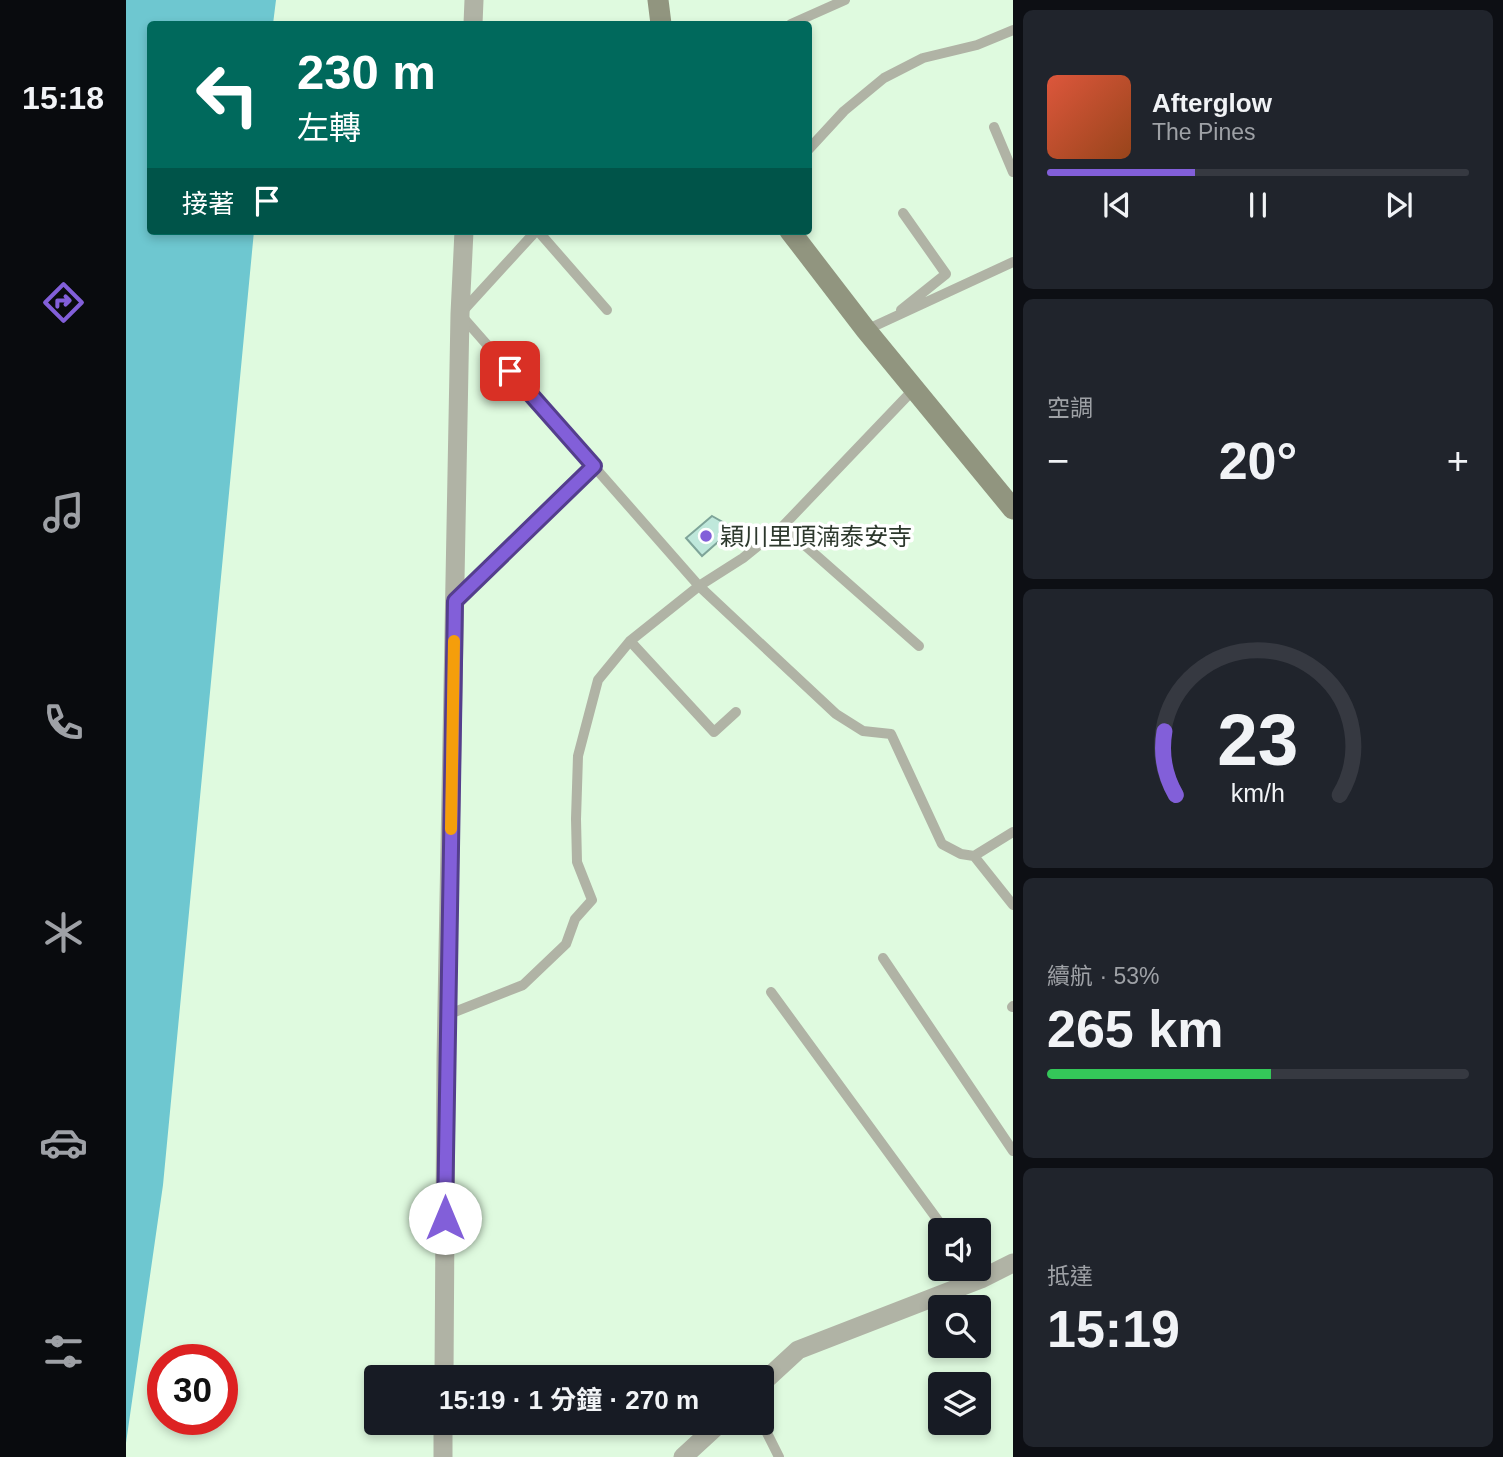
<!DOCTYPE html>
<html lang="zh-TW">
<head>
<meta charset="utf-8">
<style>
	body { margin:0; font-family:Helvetica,"Noto Sans TC",sans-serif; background:#20242c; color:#f1f3f6; height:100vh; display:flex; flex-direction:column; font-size:26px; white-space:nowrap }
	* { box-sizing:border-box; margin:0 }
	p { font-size:23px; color:#9ea1a6 }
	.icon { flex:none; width:38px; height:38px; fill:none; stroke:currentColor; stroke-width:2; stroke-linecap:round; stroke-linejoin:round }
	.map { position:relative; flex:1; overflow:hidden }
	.panel { display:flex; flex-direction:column; gap:10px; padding:10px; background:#0d0f14; width:490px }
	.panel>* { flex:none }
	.hud { position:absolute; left:21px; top:21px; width:665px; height:214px; border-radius:7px; box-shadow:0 4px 10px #0003; background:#00695c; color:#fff; overflow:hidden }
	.controls { position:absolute; left:802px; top:1218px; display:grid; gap:14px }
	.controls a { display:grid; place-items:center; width:63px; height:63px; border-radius:7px; background:#171b24; box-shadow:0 4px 10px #0003; font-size:35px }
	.speed { position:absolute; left:21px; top:1344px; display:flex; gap:14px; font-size:35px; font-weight:700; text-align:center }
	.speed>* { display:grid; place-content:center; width:91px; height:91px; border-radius:50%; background:#171b24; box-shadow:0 4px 10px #0003; line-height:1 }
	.speed .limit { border:10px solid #d22; background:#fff; color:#111 }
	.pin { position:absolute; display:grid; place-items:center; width:60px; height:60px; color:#fff; margin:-30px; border-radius:14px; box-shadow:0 4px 10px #0006 }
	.me { position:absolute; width:77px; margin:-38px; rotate:0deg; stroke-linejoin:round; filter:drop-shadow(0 0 5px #0008) }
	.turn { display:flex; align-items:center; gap:24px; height:147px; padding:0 35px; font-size:32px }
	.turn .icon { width:91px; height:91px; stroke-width:2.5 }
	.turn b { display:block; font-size:49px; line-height:60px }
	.then { display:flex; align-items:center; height:66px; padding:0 35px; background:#0003; gap:14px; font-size:26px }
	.big { font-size:52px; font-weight:700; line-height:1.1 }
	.panel .card { flex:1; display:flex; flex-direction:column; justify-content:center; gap:10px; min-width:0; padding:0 24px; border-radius:10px; background:#20242c }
	.panel .dial { align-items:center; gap:0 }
	.dial svg { height:182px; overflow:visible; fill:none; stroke:#363941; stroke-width:7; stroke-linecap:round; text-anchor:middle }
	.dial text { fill:#f1f3f6; stroke:none }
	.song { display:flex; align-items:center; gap:21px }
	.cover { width:84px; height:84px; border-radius:10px; background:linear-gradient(135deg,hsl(10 70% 55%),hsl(20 70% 35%)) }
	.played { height:7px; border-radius:4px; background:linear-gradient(90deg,#825fd9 35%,#363941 35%) }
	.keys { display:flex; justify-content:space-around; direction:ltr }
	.heat { display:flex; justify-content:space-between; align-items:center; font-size:38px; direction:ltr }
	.charge { height:10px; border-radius:5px; background:linear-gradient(90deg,#34c759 53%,#363941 0) }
	.trip { position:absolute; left:238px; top:1365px; width:410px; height:70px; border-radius:7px; background:#171b24; box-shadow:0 4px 10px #0003; font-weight:700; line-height:70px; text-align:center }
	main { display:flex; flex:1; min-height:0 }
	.dock { display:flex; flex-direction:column; width:126px; justify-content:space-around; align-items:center; background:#090b0e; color:#9ea1a6 }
	.dock .icon { width:49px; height:49px }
	.dock .active { color:#825fd9 }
	.dock b { font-size:32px; color:#f1f3f6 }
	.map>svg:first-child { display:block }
	.water { fill:#6ec7d0 }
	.building { fill:#bfe8db; stroke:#7ea499; stroke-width:2 }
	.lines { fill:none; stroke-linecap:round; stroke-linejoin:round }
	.lane { stroke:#b0b3a5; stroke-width:10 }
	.street { stroke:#b0b3a5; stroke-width:19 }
	.secondary { stroke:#91957f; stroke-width:21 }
	.route-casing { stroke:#543e8d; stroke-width:18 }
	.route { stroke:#825fd9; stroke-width:12 }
	.slow { stroke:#f59e0b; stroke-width:12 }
	.poi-dot { fill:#825fd9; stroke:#fff; stroke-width:2.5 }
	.labels { text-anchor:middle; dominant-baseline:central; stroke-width:7; stroke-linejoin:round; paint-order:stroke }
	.poi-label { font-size:24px; fill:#2d382d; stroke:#fff; text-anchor:start }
</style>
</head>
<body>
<main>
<nav class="dock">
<b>15:18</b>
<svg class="icon active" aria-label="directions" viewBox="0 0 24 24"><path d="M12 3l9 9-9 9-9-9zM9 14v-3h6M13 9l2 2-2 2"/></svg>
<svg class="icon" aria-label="music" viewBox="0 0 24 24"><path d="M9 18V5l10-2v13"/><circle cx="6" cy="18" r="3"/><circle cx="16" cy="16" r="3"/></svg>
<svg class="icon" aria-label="phone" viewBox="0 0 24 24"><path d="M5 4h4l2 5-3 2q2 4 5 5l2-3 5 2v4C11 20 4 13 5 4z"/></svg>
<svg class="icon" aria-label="climate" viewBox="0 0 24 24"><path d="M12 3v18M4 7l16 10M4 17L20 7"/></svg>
<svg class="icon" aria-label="car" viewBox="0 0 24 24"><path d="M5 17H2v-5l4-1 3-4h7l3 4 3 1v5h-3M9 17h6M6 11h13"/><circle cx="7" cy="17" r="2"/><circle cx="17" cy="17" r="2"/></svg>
<svg class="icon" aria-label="filters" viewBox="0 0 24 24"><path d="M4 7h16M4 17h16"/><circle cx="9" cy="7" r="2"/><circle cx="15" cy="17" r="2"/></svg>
</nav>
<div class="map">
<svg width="887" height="1457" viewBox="0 0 887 1457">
	<rect width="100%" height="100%" fill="#dffadf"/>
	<!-- water -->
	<path class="water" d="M0 0H150L147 24H24V231H128L37 1185 0 1443Z"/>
	<!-- building -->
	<path class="building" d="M586 516 600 524 595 528 601 534 576 556 560 538Z"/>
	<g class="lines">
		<!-- lane -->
		<path class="lane" d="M665 24 719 0
			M868 127 887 172
			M682 150 718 111 758 78 797 58 851 45 887 30
			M410 231 334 314 573 586 710 714 737 731 765 734 816 844 835 854 848 856 887 832
			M412 231 481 310
			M775 310 820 274 777 213
			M740 330 887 262
			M657 526 793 646
			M330 600 468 466
			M504 641 588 732 610 712
			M848 856 887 905
			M757 958 887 1151
			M645 992 819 1230
			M886 1007 887 1006
			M321 1015 397 985 440 944 449 919 466 900 451 862 450 819 452 756 472 680 504 641 573 586 617 558 657 526 788 389
			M635 1421 653 1457"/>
		<!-- street -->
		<path class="street" d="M347 24 348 0
			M318 1377 320 1059 334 314 338 231
			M635 1384 672 1350 855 1279 887 1263
			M317 1457V1423
			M557 1457 594 1423"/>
		<!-- secondary -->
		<path class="secondary" d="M532 0 535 24
			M664 231 740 330 887 509"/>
	</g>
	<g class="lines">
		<!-- route casing -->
		<g class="route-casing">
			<path id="route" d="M319 1218 329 601 468 466 384 371"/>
		</g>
		<!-- route -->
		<use href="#route" class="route"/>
		<!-- slow -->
		<path class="slow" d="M325 829 328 641"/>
	</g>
	<!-- markers -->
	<circle class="poi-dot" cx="580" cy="536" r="7"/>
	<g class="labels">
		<!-- poi labels -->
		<g class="poi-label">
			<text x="594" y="536">穎川里頂湳泰安寺</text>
		</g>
	</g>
</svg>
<div class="controls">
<a><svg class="icon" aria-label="sound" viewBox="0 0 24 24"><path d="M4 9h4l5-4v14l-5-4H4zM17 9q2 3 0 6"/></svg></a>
<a><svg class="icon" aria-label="search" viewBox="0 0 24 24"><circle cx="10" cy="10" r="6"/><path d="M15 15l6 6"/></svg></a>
<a><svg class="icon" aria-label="layers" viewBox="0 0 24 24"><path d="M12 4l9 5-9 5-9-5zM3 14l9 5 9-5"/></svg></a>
</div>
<div class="speed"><div class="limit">30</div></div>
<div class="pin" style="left:384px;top:371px;background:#d93025"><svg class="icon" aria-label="arrive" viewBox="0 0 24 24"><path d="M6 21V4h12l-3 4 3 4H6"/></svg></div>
<svg class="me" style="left:319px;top:1218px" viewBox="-20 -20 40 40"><circle r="19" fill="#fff"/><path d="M0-13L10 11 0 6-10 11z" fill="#825fd9"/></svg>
<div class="trip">15:19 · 1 分鐘 · 270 m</div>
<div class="hud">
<div class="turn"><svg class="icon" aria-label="left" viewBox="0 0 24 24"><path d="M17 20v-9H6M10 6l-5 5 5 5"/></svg><div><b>230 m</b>左轉</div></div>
<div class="then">接著<svg class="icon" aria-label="arrive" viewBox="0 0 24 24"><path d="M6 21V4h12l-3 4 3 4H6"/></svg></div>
</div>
</div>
<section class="panel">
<div class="card">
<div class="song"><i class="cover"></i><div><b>Afterglow</b><p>The Pines</p></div></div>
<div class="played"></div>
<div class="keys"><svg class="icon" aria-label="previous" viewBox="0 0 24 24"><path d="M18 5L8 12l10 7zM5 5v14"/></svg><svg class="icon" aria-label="pause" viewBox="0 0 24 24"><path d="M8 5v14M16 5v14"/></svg><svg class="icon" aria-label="next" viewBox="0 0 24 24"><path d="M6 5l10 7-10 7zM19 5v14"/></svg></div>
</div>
<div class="card"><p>空調</p>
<div class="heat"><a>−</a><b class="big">20°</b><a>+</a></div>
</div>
<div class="card dial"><svg viewBox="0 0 100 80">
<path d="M14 69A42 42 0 1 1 86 69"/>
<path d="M14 69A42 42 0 0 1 9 41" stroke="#825fd9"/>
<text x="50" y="56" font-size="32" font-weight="700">23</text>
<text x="50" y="72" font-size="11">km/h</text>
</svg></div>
<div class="card"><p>續航 · 53%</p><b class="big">265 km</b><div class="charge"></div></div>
<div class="card"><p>抵達</p><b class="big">15:19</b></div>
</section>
</main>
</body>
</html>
